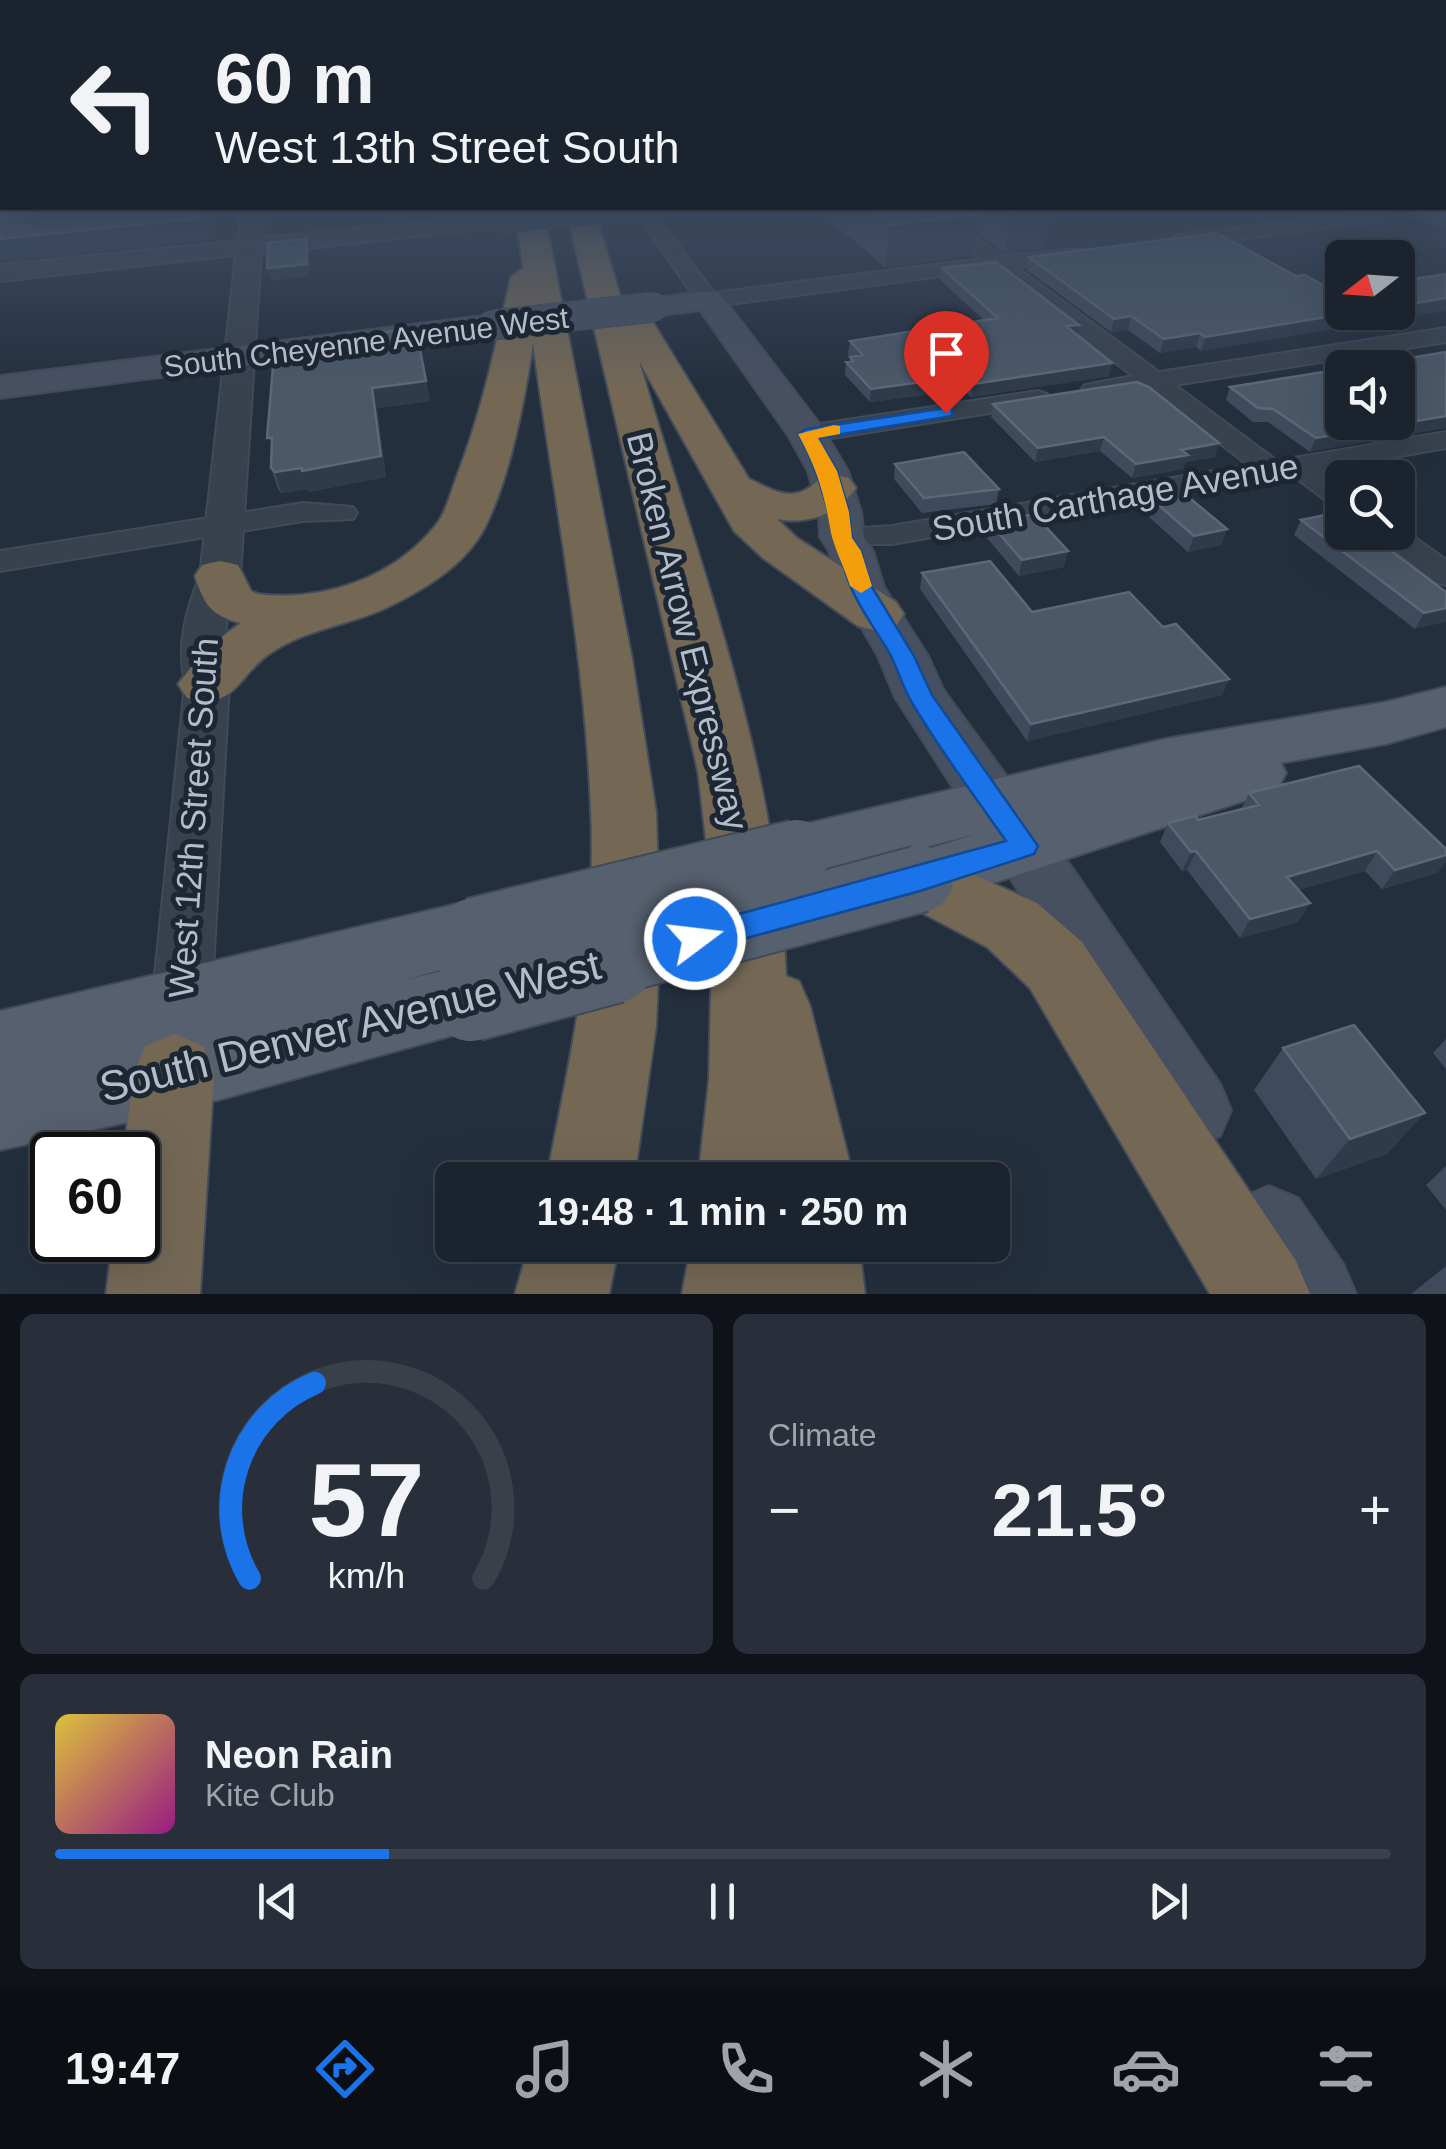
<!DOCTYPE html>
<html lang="en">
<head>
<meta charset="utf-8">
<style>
	body { margin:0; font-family:Helvetica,sans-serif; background:#282f3a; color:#f1f3f6; height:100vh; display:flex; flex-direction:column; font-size:38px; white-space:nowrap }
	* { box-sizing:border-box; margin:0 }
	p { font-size:32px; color:#a0a4aa }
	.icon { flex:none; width:55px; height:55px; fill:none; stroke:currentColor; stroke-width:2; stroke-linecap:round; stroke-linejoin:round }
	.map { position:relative; height:1294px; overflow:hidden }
	.sheet { display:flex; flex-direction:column; gap:20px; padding:20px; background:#0f1319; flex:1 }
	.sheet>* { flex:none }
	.hud { position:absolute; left:0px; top:0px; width:1448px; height:210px; box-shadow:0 10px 40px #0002,0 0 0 2px #39404a; background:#1b232e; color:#f1f3f6; overflow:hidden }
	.needle { width:65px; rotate:253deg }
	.tools { position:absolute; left:1325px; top:240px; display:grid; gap:20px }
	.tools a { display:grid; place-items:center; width:90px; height:90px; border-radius:15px; background:#1b232e; box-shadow:0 10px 40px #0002,0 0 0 2px #39404a; font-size:50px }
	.speed { position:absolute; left:30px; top:1132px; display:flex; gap:20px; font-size:50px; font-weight:700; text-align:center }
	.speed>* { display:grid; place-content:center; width:130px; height:130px; border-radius:50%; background:#1b232e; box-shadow:0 10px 40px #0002,0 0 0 2px #39404a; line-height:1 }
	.speed .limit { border:5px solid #111; border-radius:15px; background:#fff; color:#111 }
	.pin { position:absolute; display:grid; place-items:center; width:85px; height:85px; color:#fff; margin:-102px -42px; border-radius:50% 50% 50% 0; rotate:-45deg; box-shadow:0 0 10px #0007 }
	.pin .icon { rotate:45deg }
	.me { position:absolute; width:110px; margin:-55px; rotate:75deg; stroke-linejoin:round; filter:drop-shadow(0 0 8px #0008) }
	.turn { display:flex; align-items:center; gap:35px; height:210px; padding:0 50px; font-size:45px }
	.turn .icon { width:130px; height:130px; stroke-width:2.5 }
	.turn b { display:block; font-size:70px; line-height:85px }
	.big { font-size:75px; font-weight:800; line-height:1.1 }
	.sheet .widget { flex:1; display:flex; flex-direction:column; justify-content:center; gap:15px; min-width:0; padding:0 35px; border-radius:15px; background:#282f3a }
	.sheet .dial { align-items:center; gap:0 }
	.dial svg { height:260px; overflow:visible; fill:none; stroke:#39404a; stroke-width:7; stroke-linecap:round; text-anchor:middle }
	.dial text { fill:#f1f3f6; stroke:none }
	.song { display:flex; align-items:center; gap:30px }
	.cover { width:120px; height:120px; border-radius:15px; background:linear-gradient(135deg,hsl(50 70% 55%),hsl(310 70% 35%)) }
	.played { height:10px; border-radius:5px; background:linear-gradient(90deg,#1a73e8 25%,#39404a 25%) }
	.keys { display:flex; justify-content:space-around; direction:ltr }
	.heat { display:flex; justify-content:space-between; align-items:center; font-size:55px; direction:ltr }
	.sheet .tiles { flex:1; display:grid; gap:20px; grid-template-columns:1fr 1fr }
	.widget:last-child { grid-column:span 2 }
	.trip { position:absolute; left:435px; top:1162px; width:575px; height:100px; border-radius:15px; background:#1b232e; box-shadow:0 10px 40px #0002,0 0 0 2px #39404a; font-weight:800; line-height:100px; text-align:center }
	.tabs { display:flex; height:160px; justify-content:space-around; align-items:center; background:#0b0e12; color:#a0a4aa }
	.tabs .icon { width:70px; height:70px }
	.tabs .selected { color:#1a73e8 }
	.tabs b { font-size:45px; color:#f1f3f6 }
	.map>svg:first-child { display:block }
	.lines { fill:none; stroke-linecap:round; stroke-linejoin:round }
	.minor-casing { stroke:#414a57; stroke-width:4 }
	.tertiary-casing { stroke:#414a57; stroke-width:4 }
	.secondary-casing { stroke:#414a57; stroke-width:4 }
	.primary-casing { stroke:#414a57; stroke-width:4 }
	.motorway-casing { stroke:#434c59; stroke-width:4 }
	.minor { fill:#38414e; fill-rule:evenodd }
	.tertiary { fill:#38414e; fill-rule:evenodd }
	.secondary { fill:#465061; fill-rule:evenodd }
	.primary { fill:#56606e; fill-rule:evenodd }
	.motorway { fill:#746855; fill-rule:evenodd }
	.tertiary-bridge-casing { stroke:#414a57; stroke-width:28; stroke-linecap:butt }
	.secondary-bridge-casing { stroke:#414a57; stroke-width:31; stroke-linecap:butt }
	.primary-bridge-far1-casing { stroke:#414a57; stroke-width:70; stroke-linecap:butt }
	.primary-bridge-casing { stroke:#414a57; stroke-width:88; stroke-linecap:butt }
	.tertiary-bridge { stroke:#38414e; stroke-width:25 }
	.secondary-bridge { stroke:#465061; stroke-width:29 }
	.primary-bridge-far1 { stroke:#56606e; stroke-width:66 }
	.primary-bridge { stroke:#56606e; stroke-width:84 }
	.wall { fill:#3f4b5c }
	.shaded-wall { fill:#2f3b4b }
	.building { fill:#4b5868; stroke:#5c6777; stroke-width:2.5 }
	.route { fill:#1a73e8; stroke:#114b97; stroke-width:2.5 }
	.slow { fill:#f59e0b }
	.labels { text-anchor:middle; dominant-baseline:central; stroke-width:10; stroke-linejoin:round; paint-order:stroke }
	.far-street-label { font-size:30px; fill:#b4bcc9; stroke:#1d2633 }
	.street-label { font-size:35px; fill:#b4bcc9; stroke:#1d2633 }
	.near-street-label { font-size:42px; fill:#b4bcc9; stroke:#1d2633 }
</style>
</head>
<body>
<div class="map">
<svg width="1446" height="1294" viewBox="0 0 1446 1294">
	<rect width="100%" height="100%" fill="#242f3e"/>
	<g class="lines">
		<!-- minor casing -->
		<g class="minor-casing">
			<path id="minor" d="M1446 206V212L1177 247 1167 241 1177 235 1398 208Z
				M633 208H651L714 293 981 259 917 208H937L1002 256 1082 249V257L1016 267 1159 372 1446 328V342L1175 385 1277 461 1446 432V448L1321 470 1342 486V508L1332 505 1292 475 892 544H831L827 537 831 530 892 526 1248 465 1149 389 1094 398 1085 395 1081 390 1085 385 1133 376 994 269 708 307 700 305Z
				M1038 391 1047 394 1051 399 1047 404 807 442 794 434 807 426Z
				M303 503 353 507 357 513 353 519 303 521 0 571V551Z
				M1399 526 1446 560V585L1435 582 1373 532H1398Z"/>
		</g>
		<!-- tertiary casing -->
		<g class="tertiary-casing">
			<path id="tertiary" d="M242 208H264L262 238 501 213 512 220 501 227 261 253 240 576C226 613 219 645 229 684L210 1023 201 1043 180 1051 159 1043 150 1023 185 684C177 645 185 613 200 576L236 255 0 281V265L238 241Z"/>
		</g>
		<!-- secondary casing -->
		<g class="secondary-casing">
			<path id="secondary" d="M1406 208 1446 210V227L1410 214Z
				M708 291 719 293 821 426 848 471 861 512 864 537 873 551 884 587 928 656 944 691 1046 830 1220 1084 1231 1110 1220 1136 1193 1147 1166 1136 1002 864 895 697 878 656 838 587 829 551 820 537 819 512 808 471 788 435 700 310 654 316 643 314 638 307 643 300Z
				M492 315 503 318 508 325 503 332 0 398V376Z
				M1269 1186 1298 1198 1343 1264 1356 1294H1264L1240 1256 1228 1227 1240 1198Z"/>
		</g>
		<!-- primary casing -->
		<g class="primary-casing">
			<path id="primary" d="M1446 687V727L1386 744 1281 763 1286 773 1277 790 920 907 896 899 886 879 896 859 976 834 797 880 773 872 763 853 773 834 797 826 1165 739 1386 702Z
				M474 900 499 909 510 931 499 953 405 980 471 964 498 975 509 999 498 1023 174 1112 0 1150V1011Z"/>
		</g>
		<!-- motorway casing -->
		<g class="motorway-casing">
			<path id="motorway" d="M515 208H543L632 659 656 812 660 934 656 1026 634 1180H546C571 1058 597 936 591 811 585 655 554 498 533 343 525 399 510 477 485 527 465 566 423 590 386 608 349 625 307 629 272 652 237 674 236 712 187 698L178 684 206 648 241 623C211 616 204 605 195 576L202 565 220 561 238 565 251 591 258 594C323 602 394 578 436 525 446 513 451 492 457 476 483 408 495 348 511 277L523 268Z
				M566 208H594L620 296 638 298 749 479C763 485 781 497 797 493 822 487 812 469 849 478L856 488C838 514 808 525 777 519L797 538 896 602 904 614 896 626 877 631 858 626 763 558 734 531 639 361C698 561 778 767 786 976L799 981 810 1006 854 1180H698L709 1080 713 900 698 771Z
				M920 851 1037 903 1082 942 1296 1261 1310 1294H1210L1030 988 987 947 896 899 886 879 896 859Z
				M174 1034 203 1046 214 1073 200 1294H106L113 1240H138V1155H123L134 1073 145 1046Z
				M529 1245H619L609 1294H515Z
				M691 1245H859L865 1294H682Z"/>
		</g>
		<!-- minor -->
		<use href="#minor" class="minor"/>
		<!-- tertiary -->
		<use href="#tertiary" class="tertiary"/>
		<!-- secondary -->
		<use href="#secondary" class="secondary"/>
		<!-- primary -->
		<use href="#primary" class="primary"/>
		<!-- motorway -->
		<use href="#motorway" class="motorway"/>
		<!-- tertiary-bridge casing -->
		<g class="tertiary-bridge-casing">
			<path id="tertiary-bridge" d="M501 220 624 208"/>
		</g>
		<!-- secondary-bridge casing -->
		<g class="secondary-bridge-casing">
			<path id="secondary-bridge" d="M492 325 654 307"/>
		</g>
		<!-- primary-bridge-far1 casing -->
		<g class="primary-bridge-far1-casing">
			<path id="primary-bridge-far1" d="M474 931 797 853
				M603 964 920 879"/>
		</g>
		<!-- primary-bridge casing -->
		<g class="primary-bridge-casing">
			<path id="primary-bridge" d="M471 999 613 961"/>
		</g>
		<!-- tertiary-bridge -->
		<use href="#tertiary-bridge" class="tertiary-bridge"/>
		<!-- secondary-bridge -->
		<use href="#secondary-bridge" class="secondary-bridge"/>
		<!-- primary-bridge-far1 -->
		<use href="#primary-bridge-far1" class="primary-bridge-far1"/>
		<!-- primary-bridge -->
		<use href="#primary-bridge" class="primary-bridge"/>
	</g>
	<!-- wall -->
	<path class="wall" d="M815 208H1055L1050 220 1044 248 1004 253 976 232 972 256 885 267Z
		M1029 257 1296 276 1201 351 1196 347 1160 353 1128 330 1111 332 1027 270Z
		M942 268 1076 335 1109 376 971 397 963 390 870 402 845 375 846 362 849 361 851 357 848 354 850 341 984 320 940 280Z
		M1446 352 1310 452 1268 422H1253L1226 400 1230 387Z
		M274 355 430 401 377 408 386 477 308 492 307 489 281 493 278 489 271 468Z
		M993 404 1215 457 1185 462 1183 469 1132 478 1100 451 1035 462 991 417Z
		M895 464 999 489 996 504 922 513 894 479Z
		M1154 501 1227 529 1221 545 1188 552 1149 517Z
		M985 517 1064 567 1019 576 982 532Z
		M1301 520 1446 592 1415 629 1294 535Z
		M922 573 1032 612 1163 627 1229 679 1222 695 1027 741 920 589Z
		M1249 793 1446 849V861L1437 873 1382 889 1365 871 1298 890 1310 903 1298 922 1240 938 1187 870 1182 871 1160 842 1168 823 1198 820 1241 809Z
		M1446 1039V1069L1433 1053Z
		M1283 1048 1387 1154 1316 1179 1254 1090Z
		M1446 1166V1210L1426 1185Z
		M1446 1266V1294H1411Z"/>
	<!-- shaded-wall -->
	<path class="shaded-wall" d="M203 208H222L221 218 212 222 209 240 0 263V239Z
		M387 208H464L465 213 390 221Z
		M1052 208 1044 248 1004 253 1011 212Z
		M978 215 972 256 885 267 889 225Z
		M306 239 309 252 310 276 271 281 267 268Z
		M1446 298V311L1201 351 1205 337 1357 312H1398V306Z
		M1131 316 1128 330 1111 332 1114 319Z
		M1079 325 1076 337 1066 326Z
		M416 328 430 401 377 408 386 477 308 492 307 489 281 493 275 472Z
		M1200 333 1196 347 1160 353 1164 339Z
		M1112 363 1109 376 971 397 973 384Z
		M965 376 963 390 870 402 871 389Z
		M1446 416V428L1310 452 1316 438Z
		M1104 437 1100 451 1035 462 1038 448Z
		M1219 443 1215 457 1185 462 1183 469 1132 478 1136 464 1181 450Z
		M1227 529 1221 545 1188 552 1194 536Z
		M1068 551 1064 567 1019 576 1022 560Z
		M1446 608V622L1415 629 1424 613Z
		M1229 679 1222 695 1027 741 1031 724Z
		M1196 851 1187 870 1182 871 1191 852Z
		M1377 851 1365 871 1276 896 1287 877Z
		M1446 855V861L1437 873 1382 889 1395 870Z
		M1310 903 1298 922 1240 938 1250 919Z
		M1425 1113 1387 1154 1316 1179 1350 1139Z"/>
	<!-- building -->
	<path class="building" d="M0 206H2V208H203L201 218 0 239Z
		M867 208H968L978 215 889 225Z
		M1005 208H1047L1011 212Z
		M1217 233 1296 276 1305 275 1332 290 1342 289V312H1357L1205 337 1200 333 1164 339 1131 316 1114 319 1029 257Z
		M306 239 307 264 267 268 268 243Z
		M996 262 1079 325 1066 326 1112 363 973 384 965 376 871 389 846 362 853 361 850 357 863 355 850 341 998 318 942 268Z
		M1446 274V298L1398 306V281Z
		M416 328 426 381 372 388 381 456 302 471V468L275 472 271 468 272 438H267L274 355 378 339V333Z
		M1446 352V416L1316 438 1273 409 1258 408 1230 387 1342 369V422H1398V368H1350Z
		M1137 382 1149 387 1219 443 1181 450 1188 455 1136 464 1104 437 1038 448 993 404Z
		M964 452 999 489 924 498 895 464Z
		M1186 495 1227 529 1194 536 1154 501Z
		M1020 511 1025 516 1034 514 1068 551 1022 560 985 517Z
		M1339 512 1342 515V532H1366L1446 592V608L1424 613 1301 520Z
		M990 561 1032 612 1129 592 1163 627 1176 624 1229 679 1031 724 922 573Z
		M1359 766 1446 849V855L1395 870 1377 851 1287 877 1310 903 1250 919 1196 851 1191 852 1168 823 1196 816 1198 820 1259 805 1249 793Z
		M1354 1025 1425 1113 1350 1139 1283 1048Z"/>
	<!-- sky -->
	<linearGradient id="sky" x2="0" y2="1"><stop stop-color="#141a22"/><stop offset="0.53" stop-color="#3f4d63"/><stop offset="1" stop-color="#3f4d63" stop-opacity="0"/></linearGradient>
	<rect width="1446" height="387" fill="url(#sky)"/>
	<!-- route -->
	<path class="route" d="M946 408 952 409V416L818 438 837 471 849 512 852 538 861 551 872 587 914 656 932 695 1038 846 1034 854 920 891 695 952 685 948 680 939 685 930 695 926 1006 841C974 795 939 749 911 701 902 685 897 667 889 652 876 630 859 608 850 585 829 531 828 487 798 434L807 429Z"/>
	<!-- slow -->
	<path class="slow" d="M834 425 840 426V434L818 438 837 471 849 512 852 538 861 551 872 586 861 593 850 586C845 569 835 550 831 533 824 493 818 471 798 434Z"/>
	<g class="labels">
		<!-- far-street labels -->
		<g class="far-street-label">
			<text transform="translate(366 342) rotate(-7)">South Cheyenne Avenue West</text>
		</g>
		<!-- street labels -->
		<g class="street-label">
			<text transform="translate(1115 497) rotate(-10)">South Carthage Avenue</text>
			<text transform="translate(688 631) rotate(76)">Broken Arrow Expressway</text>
			<text transform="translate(193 818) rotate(-86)">West 12th Street South</text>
		</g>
		<!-- near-street labels -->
		<g class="near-street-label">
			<text transform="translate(350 1026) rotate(-14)">South Denver Avenue West</text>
		</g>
	</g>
</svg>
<div class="tools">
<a><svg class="needle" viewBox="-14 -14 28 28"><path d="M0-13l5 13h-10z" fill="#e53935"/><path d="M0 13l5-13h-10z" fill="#a0a4aa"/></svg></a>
<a><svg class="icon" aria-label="sound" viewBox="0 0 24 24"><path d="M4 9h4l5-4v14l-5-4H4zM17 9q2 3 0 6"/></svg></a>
<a><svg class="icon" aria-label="search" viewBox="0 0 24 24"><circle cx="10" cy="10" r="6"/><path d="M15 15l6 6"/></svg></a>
</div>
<div class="speed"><div class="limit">60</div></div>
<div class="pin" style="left:946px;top:413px;background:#d93025"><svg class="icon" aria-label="arrive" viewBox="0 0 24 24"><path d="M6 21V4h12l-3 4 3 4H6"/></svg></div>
<svg class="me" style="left:695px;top:939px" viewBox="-20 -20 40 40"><circle r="17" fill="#1a73e8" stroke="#fff" stroke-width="3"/><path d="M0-11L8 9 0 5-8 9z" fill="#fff"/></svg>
<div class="trip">19:48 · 1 min · 250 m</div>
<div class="hud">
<div class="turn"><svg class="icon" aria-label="left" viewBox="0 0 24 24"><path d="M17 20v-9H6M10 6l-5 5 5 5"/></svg><div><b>60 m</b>West 13th Street South</div></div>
</div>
</div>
<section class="sheet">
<div class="tiles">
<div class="widget dial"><svg viewBox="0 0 100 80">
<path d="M14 69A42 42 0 1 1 86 69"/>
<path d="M14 69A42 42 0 0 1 34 9" stroke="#1a73e8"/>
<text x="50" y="56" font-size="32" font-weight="700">57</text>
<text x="50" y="72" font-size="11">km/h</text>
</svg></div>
<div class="widget"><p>Climate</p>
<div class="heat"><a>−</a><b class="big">21.5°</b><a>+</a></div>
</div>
<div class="widget">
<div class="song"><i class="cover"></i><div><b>Neon Rain</b><p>Kite Club</p></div></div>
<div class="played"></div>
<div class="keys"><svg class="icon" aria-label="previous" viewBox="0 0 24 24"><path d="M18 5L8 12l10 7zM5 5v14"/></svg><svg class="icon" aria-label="pause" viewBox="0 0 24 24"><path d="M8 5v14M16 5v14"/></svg><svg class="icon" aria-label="next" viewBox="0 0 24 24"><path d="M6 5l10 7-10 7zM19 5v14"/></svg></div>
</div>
</div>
</section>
<nav class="tabs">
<b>19:47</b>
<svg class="icon selected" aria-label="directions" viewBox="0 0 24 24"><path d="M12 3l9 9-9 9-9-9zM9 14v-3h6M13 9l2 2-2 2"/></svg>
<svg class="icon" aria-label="music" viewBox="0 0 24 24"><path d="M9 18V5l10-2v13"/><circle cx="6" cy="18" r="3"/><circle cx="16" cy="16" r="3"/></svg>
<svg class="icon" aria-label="phone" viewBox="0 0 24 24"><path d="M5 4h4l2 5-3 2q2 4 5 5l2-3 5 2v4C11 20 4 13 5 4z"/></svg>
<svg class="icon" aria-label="climate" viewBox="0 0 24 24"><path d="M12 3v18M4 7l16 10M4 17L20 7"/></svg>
<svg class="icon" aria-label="car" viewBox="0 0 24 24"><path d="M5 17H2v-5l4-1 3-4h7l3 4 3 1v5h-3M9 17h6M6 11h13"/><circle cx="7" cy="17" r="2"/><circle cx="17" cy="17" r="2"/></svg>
<svg class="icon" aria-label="filters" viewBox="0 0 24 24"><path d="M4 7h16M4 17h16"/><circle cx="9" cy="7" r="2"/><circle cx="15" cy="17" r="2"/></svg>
</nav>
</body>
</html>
